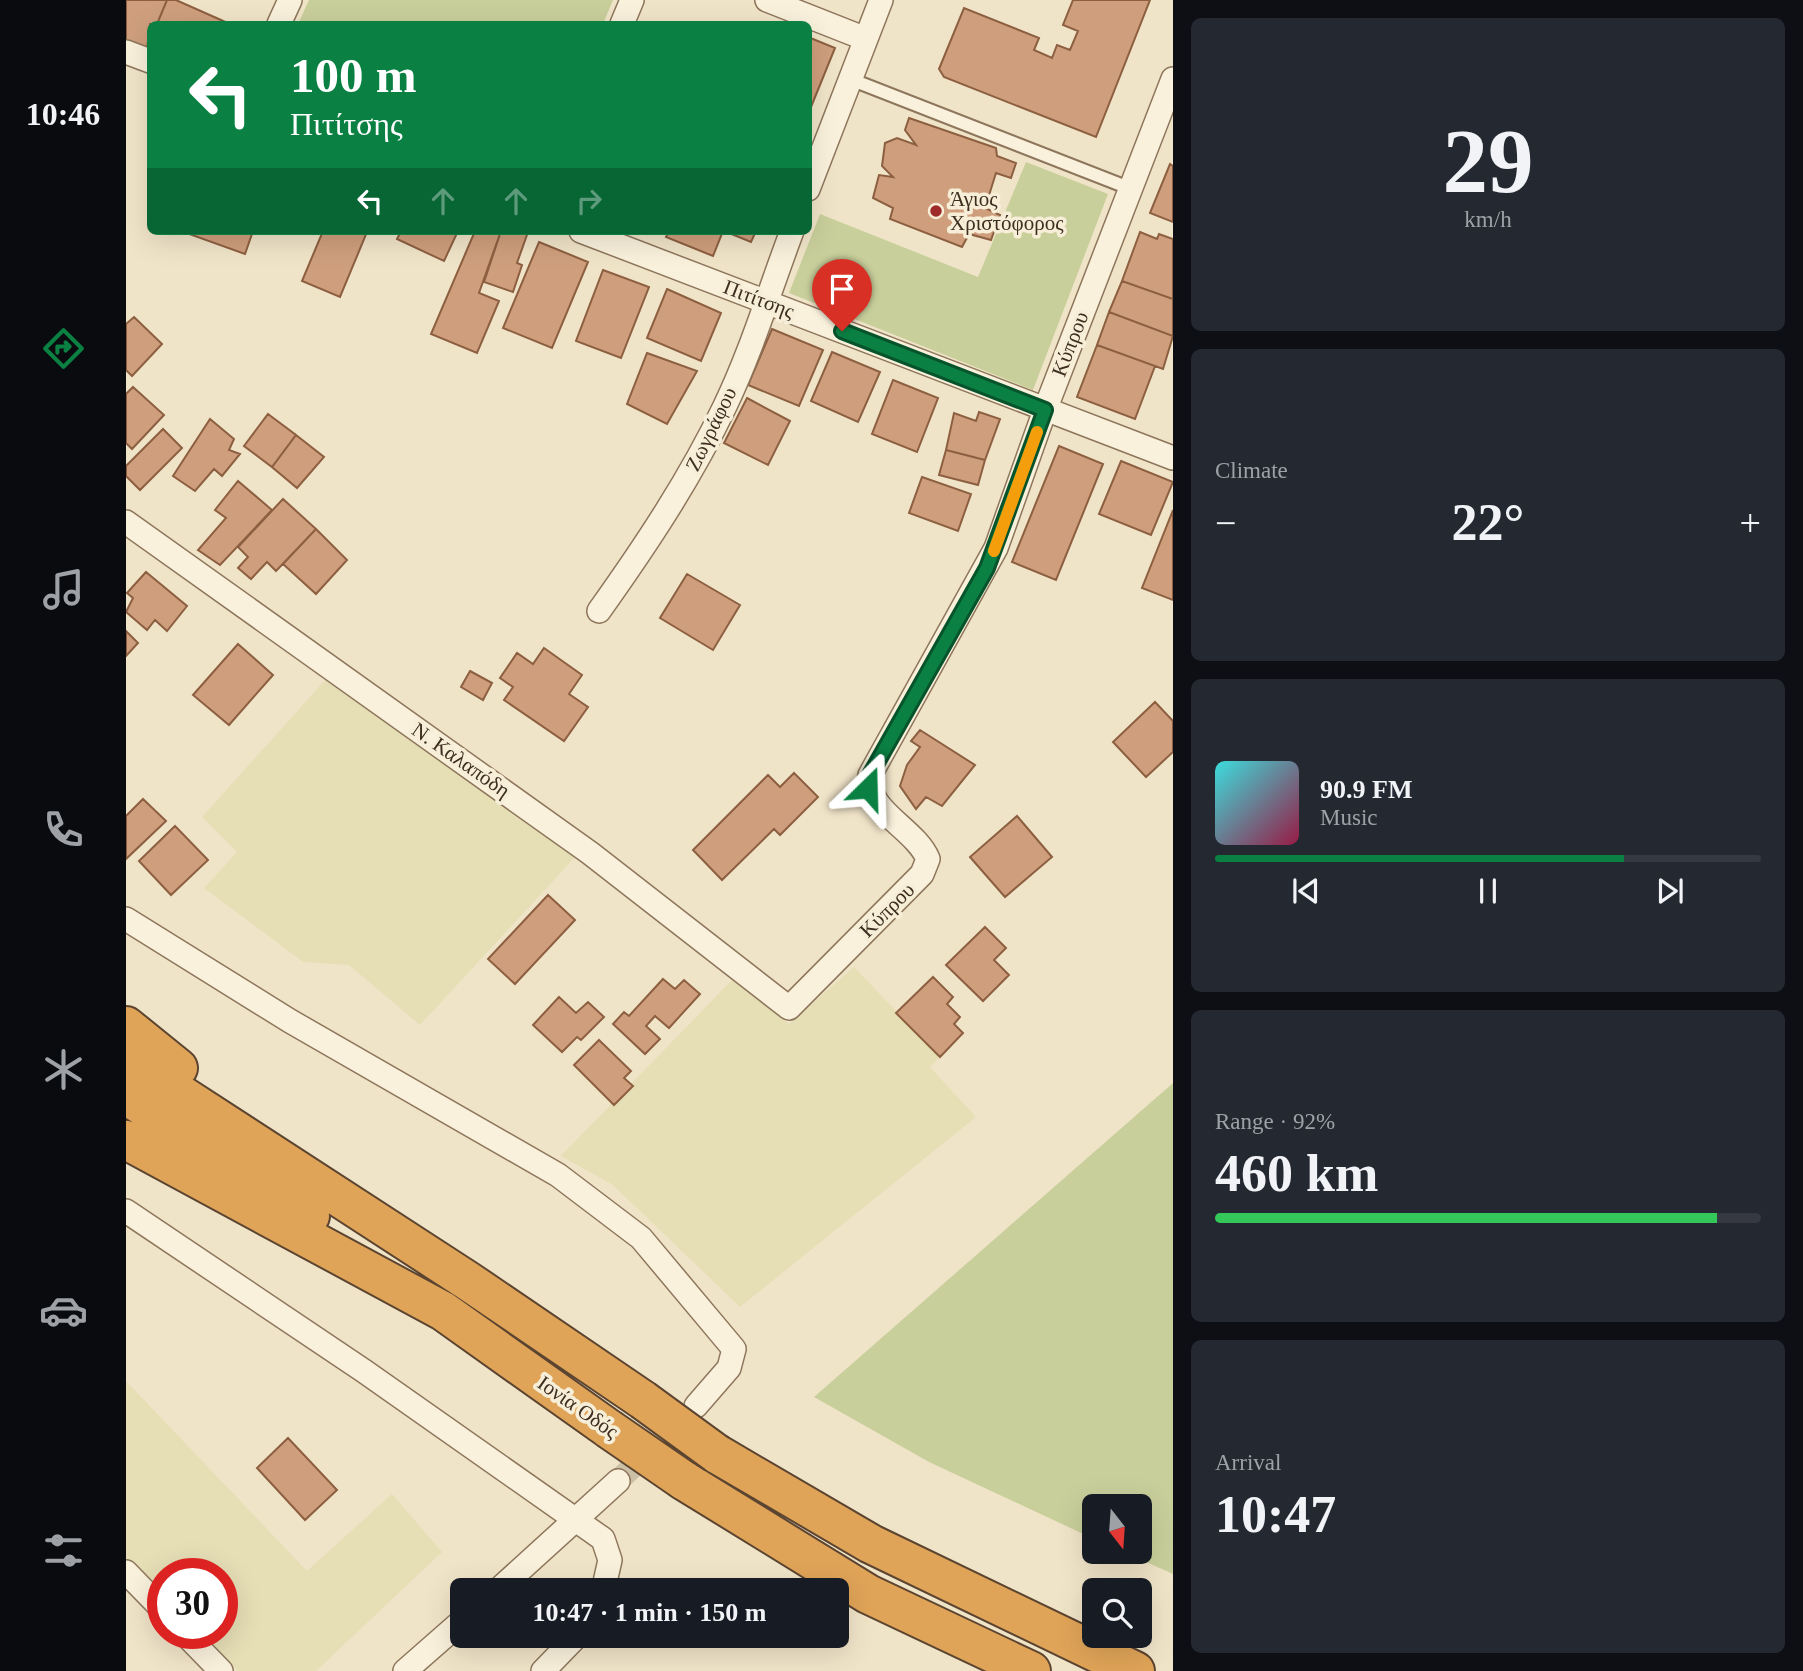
<!DOCTYPE html>
<html lang="en">
<head>
<meta charset="utf-8">
<style>
	body { margin:0; font-family:"Times New Roman",serif; background:#242831; color:#f1f3f6; height:100vh; display:flex; flex-direction:column; font-size:26px; white-space:nowrap }
	* { box-sizing:border-box; margin:0 }
	p { font-size:23px; color:#9ea1a6 }
	.icon { flex:none; width:38px; height:38px; fill:none; stroke:currentColor; stroke-width:2; stroke-linecap:round; stroke-linejoin:round }
	.map { position:relative; flex:1; overflow:hidden }
	.panel { display:flex; flex-direction:column; gap:18px; padding:18px; background:#0d0f14; width:630px }
	.panel>* { flex:none }
	.banner { position:absolute; left:21px; top:21px; width:665px; height:214px; border-radius:10px; box-shadow:0 7px 28px #0002; background:#0b8043; color:#fff; overflow:hidden }
	.needle { width:46px; rotate:163deg }
	.controls { position:absolute; left:956px; top:1494px; display:grid; gap:14px }
	.controls a { display:grid; place-items:center; width:70px; height:70px; border-radius:10px; background:#171b24; box-shadow:0 7px 28px #0002; font-size:35px }
	.speed { position:absolute; left:21px; top:1558px; display:flex; gap:14px; font-size:35px; font-weight:700; text-align:center }
	.speed>* { display:grid; place-content:center; width:91px; height:91px; border-radius:50%; background:#171b24; box-shadow:0 7px 28px #0002; line-height:1 }
	.speed .limit { border:10px solid #d22; background:#fff; color:#111 }
	.pin { position:absolute; display:grid; place-items:center; width:60px; height:60px; color:#fff; margin:-72px -30px; border-radius:50% 50% 50% 0; rotate:-45deg; box-shadow:0 0 7px #0007 }
	.pin .icon { rotate:45deg }
	.me { position:absolute; width:77px; margin:-38px; rotate:22deg; stroke-linejoin:round; filter:drop-shadow(0 0 5px #0008) }
	.turn { display:flex; align-items:center; gap:24px; height:147px; padding:0 28px; font-size:32px }
	.turn .icon { width:91px; height:91px; stroke-width:2.5 }
	.turn b { display:block; font-size:49px; line-height:60px }
	.lanes { display:flex; align-items:center; height:66px; padding:0 28px; background:#0003; justify-content:center; gap:35px; direction:ltr }
	.lanes .off { opacity:.35 }
	.big { font-size:52px; font-weight:700; line-height:1.1 }
	.panel .tile { flex:1; display:flex; flex-direction:column; justify-content:center; gap:10px; min-width:0; padding:0 24px; border-radius:10px; background:#242831 }
	.panel .dial { align-items:center; gap:0 }
	.dial b { font-size:91px; line-height:1 }
	.song { display:flex; align-items:center; gap:21px }
	.cover { width:84px; height:84px; border-radius:10px; background:linear-gradient(135deg,hsl(180 70% 55%),hsl(340 70% 35%)) }
	.played { height:7px; border-radius:4px; background:linear-gradient(90deg,#0b8043 75%,#363941 75%) }
	.keys { display:flex; justify-content:space-around; direction:ltr }
	.heat { display:flex; justify-content:space-between; align-items:center; font-size:38px; direction:ltr }
	.charge { height:10px; border-radius:5px; background:linear-gradient(90deg,#34c759 92%,#363941 0) }
	.trip { position:absolute; left:324px; top:1578px; width:399px; height:70px; border-radius:10px; background:#171b24; box-shadow:0 7px 28px #0002; font-weight:700; line-height:70px; text-align:center }
	main { display:flex; flex:1; min-height:0 }
	.tab-bar { display:flex; flex-direction:column; width:126px; justify-content:space-around; align-items:center; background:#090b0e; color:#9ea1a6 }
	.tab-bar .icon { width:49px; height:49px }
	.tab-bar .selected { color:#0b8043 }
	.tab-bar b { font-size:32px; color:#f1f3f6 }
	.map>svg:first-child { display:block }
	.farmland { fill:#e6deb5 }
	.green { fill:#c9cf9b }
	.building { fill:#cf9f7d; stroke:#8d5f41; stroke-width:2 }
	.lines { fill:none; stroke-linecap:round; stroke-linejoin:round }
	.minor-tunnel { stroke:#ccc0a6; stroke-width:23; stroke-dasharray:23 11; stroke-linecap:butt }
	.service-casing { stroke:#8d765c; stroke-width:16 }
	.minor-casing { stroke:#8d765c; stroke-width:26 }
	.motorway-casing { stroke:#5b4430; stroke-width:42 }
	.service { stroke:#faf1dc; stroke-width:12 }
	.minor { stroke:#faf1dc; stroke-width:23 }
	.motorway { stroke:#e0a458; stroke-width:38 }
	.motorway-bridge-casing { stroke:#5b4430; stroke-width:42; stroke-linecap:butt }
	.motorway-bridge { stroke:#e0a458; stroke-width:38 }
	.route-casing { stroke:#07532c; stroke-width:18 }
	.route { stroke:#0b8043; stroke-width:12 }
	.slow { stroke:#f59e0b; stroke-width:12 }
	.poi-dot { fill:#9e2a2b; stroke:#f7eed8; stroke-width:2.5 }
	.labels { text-anchor:middle; dominant-baseline:central; stroke-width:7; stroke-linejoin:round; paint-order:stroke }
	.poi-label { font-size:21px; fill:#3d2e20; stroke:#f7eed8; text-anchor:start }
	.street-label { font-size:21px; fill:#3d2e20; stroke:#f7eed8 }
</style>
</head>
<body>
<main>
<nav class="tab-bar">
<b>10:46</b>
<svg class="icon selected" aria-label="directions" viewBox="0 0 24 24"><path d="M12 3l9 9-9 9-9-9zM9 14v-3h6M13 9l2 2-2 2"/></svg>
<svg class="icon" aria-label="music" viewBox="0 0 24 24"><path d="M9 18V5l10-2v13"/><circle cx="6" cy="18" r="3"/><circle cx="16" cy="16" r="3"/></svg>
<svg class="icon" aria-label="phone" viewBox="0 0 24 24"><path d="M5 4h4l2 5-3 2q2 4 5 5l2-3 5 2v4C11 20 4 13 5 4z"/></svg>
<svg class="icon" aria-label="climate" viewBox="0 0 24 24"><path d="M12 3v18M4 7l16 10M4 17L20 7"/></svg>
<svg class="icon" aria-label="car" viewBox="0 0 24 24"><path d="M5 17H2v-5l4-1 3-4h7l3 4 3 1v5h-3M9 17h6M6 11h13"/><circle cx="7" cy="17" r="2"/><circle cx="17" cy="17" r="2"/></svg>
<svg class="icon" aria-label="filters" viewBox="0 0 24 24"><path d="M4 7h16M4 17h16"/><circle cx="9" cy="7" r="2"/><circle cx="15" cy="17" r="2"/></svg>
</nav>
<div class="map">
<svg width="1047" height="1671" viewBox="0 0 1047 1671">
	<rect width="100%" height="100%" fill="#f0e4c8"/>
	<!-- farmland -->
	<path class="farmland" d="M200 679 451 855 294 1025 223 965 177 962 78 888 111 852 76 817Z
		M728 967 814 1057 804 1067 850 1117 614 1307 487 1185 435 1156 607 979 663 1024Z
		M0 1381 181 1571 266 1494 316 1552 190 1671H112L74 1633H96V1573H37V1595L0 1558Z"/>
	<!-- green -->
	<path class="green" d="M183 0H487L477 24H172Z
		M900 162 982 194 907 390 663 293 694 214 852 277Z
		M1047 1083V1574L998 1552H1013V1507H968V1539L803 1462 688 1397Z"/>
	<!-- building -->
	<path class="building" d="M0 0H41L31 24H24L21 49 0 40Z
		M41 0H50L104 24H31Z
		M947 0H1024L970 137 818 77 813 69 838 8 913 38 908 50 926 58 931 45 944 50 952 31 937 25Z
		M682 37 709 48 683 112H682Z
		M783 118 870 148 871 156 890 163 885 178 870 173 859 208 874 215 865 240 843 234 836 247 764 219 767 208 747 198 753 175 767 177 756 166 759 143 771 138 790 145 779 130Z
		M1044 164 1047 166V222L1024 213Z
		M64 231H127L119 254 63 234Z
		M197 231 241 232 214 297 176 281Z
		M275 231H332L318 261 271 239Z
		M349 231H375L353 293 373 301 351 353 305 334Z
		M375 231 402 232 391 263 396 265 387 292 358 282Z
		M543 231H597L587 256 540 237Z
		M598 231H630L625 242Z
		M1014 232 1031 239 1033 234 1047 239V299L996 281Z
		M413 242 462 262 426 348 377 328Z
		M477 270 523 287 495 358 450 341Z
		M996 281 1047 299V336L983 312Z
		M541 289 595 313 575 361 521 338Z
		M983 312 1047 336 1037 369 971 345Z
		M8 317 36 344 6 376 0 370V324Z
		M646 329 697 350 673 406 622 385Z
		M971 345 1029 366 1009 419 951 397Z
		M706 352 754 372 732 422 685 401Z
		M521 353 571 371 541 424 501 404Z
		M767 380 812 398 791 452 746 434Z
		M7 387 38 415 6 449 0 443V394Z
		M621 398 664 421 642 465 598 443Z
		M853 412 874 419 859 460 820 450 828 413 850 421Z
		M142 414 170 435 146 467 118 446Z
		M84 419 108 439 103 450 114 454 96 476 88 469 69 491 47 476Z
		M37 429 56 448 14 490 0 476V466Z
		M170 435 198 457 171 488 146 467Z
		M933 446 977 464 930 580 886 562Z
		M820 450 859 460 852 485 813 475Z
		M995 461 1047 482 1025 535 973 514Z
		M796 477 845 494 832 531 783 513Z
		M112 481 146 510 94 565 72 550 100 518 89 510Z
		M157 499 190 529 150 571 141 562 125 579 112 568 122 557 112 547Z
		M1047 510V600L1016 588Z
		M190 529 221 560 190 594 157 564Z
		M20 572 61 606 41 631 29 620 21 630 0 612 7 598 1 593Z
		M561 574 614 605 587 650 534 618Z
		M0 631 12 643 0 656Z
		M112 644 147 675 103 725 67 695Z
		M418 648 456 675 443 694 462 707 438 741 378 700 387 687 374 678 391 653 407 664Z
		M344 671 366 683 357 700 335 687Z
		M1029 702 1047 721V752L1020 777 987 742Z
		M794 730 849 765 816 806 800 797 790 809 774 786 781 765 794 747 785 741Z
		M668 773 692 797 654 835 648 829 596 880 567 850 642 775 654 787Z
		M17 799 40 821 0 859V816Z
		M891 816 926 857 879 897 844 857Z
		M49 826 82 860 45 895 13 861Z
		M422 895 449 920 389 984 362 959Z
		M859 927 880 948 868 960 883 975 857 1001 820 965Z
		M807 977 827 997 821 1004 834 1017 828 1024 837 1033 814 1057 770 1013Z
		M537 979 549 989 558 980 574 994 543 1028 529 1016 520 1026 534 1039 519 1054 487 1024 498 1012 503 1016Z
		M433 997 450 1013 462 1002 478 1017 455 1040 451 1037 436 1052 407 1025Z
		M473 1040 505 1071 498 1078 507 1086 488 1105 448 1065Z
		M162 1438 211 1490 179 1520 131 1468Z"/>
	<g class="lines">
		<!-- minor-tunnel -->
		<path class="minor-tunnel" d="M492 1481 557 1418"/>
		<!-- service casing -->
		<g class="service-casing">
			<path id="service" d="M724 79 1003 188"/>
		</g>
		<!-- minor casing -->
		<g class="minor-casing">
			<path id="minor" d="M641 0 740 39
				M153 24 164 0
				M496 24 506 0
				M0 52 24 61
				M682 189 755 0
				M455 231 1047 458
				M0 522 464 853 663 1008 796 874 802 859C789 828 738 810 744 775L870 548 919 410 1047 79
				M473 611C520 545 564 479 599 406 626 350 644 289 666 231
				M0 919 164 1021 432 1175 515 1238 608 1349 603 1368 570 1406
				M0 1211 238 1371 477 1539 484 1560 477 1591
				M0 1572 37 1610
				M371 1591 492 1481
				M58 1633 95 1671
				M279 1671 336 1621
				M417 1671 451 1636"/>
		</g>
		<!-- motorway casing -->
		<g class="motorway-casing">
			<path id="motorway" d="M0 1026 52 1068
				M0 1059 342 1281 517 1400
				M0 1095 184 1216
				M0 1140 317 1311 483 1429
				M591 1454 745 1544 1009 1671
				M557 1480 742 1594 905 1671"/>
		</g>
		<!-- service -->
		<use href="#service" class="service"/>
		<!-- minor -->
		<use href="#minor" class="minor"/>
		<!-- motorway -->
		<use href="#motorway" class="motorway"/>
		<!-- motorway-bridge casing -->
		<g class="motorway-bridge-casing">
			<path id="motorway-bridge" d="M517 1400 591 1454
				M483 1429 557 1480"/>
		</g>
		<!-- motorway-bridge -->
		<use href="#motorway-bridge" class="motorway-bridge"/>
	</g>
	<g class="lines">
		<!-- route casing -->
		<g class="route-casing">
			<path id="route" d="M716 331 919 410 861 568 744 775 742 788"/>
		</g>
		<!-- route -->
		<use href="#route" class="route"/>
		<!-- slow -->
		<path class="slow" d="M868 551 911 432"/>
	</g>
	<!-- markers -->
	<circle class="poi-dot" cx="810" cy="211" r="7"/>
	<g class="labels">
		<!-- poi labels -->
		<g class="poi-label">
			<text x="824" y="199">Άγιος<tspan x="824" dy="24">Χριστόφορος</tspan></text>
		</g>
		<!-- street labels -->
		<g class="street-label">
			<text transform="translate(633 299) rotate(21)">Πιτίτσης</text>
			<text transform="translate(944 344) rotate(-69)">Κύπρου</text>
			<text transform="translate(585 429) rotate(-64)">Ζωγράφου</text>
			<text transform="translate(335 760) rotate(35)">Ν. Καλαπόδη</text>
			<text transform="translate(761 910) rotate(-45)">Κύπρου</text>
			<text transform="translate(452 1407) rotate(35)">Ιονία Οδός</text>
		</g>
	</g>
</svg>
<div class="controls">
<a><svg class="needle" viewBox="-14 -14 28 28"><path d="M0-13l5 13h-10z" fill="#e53935"/><path d="M0 13l5-13h-10z" fill="#9ea1a6"/></svg></a>
<a><svg class="icon" aria-label="search" viewBox="0 0 24 24"><circle cx="10" cy="10" r="6"/><path d="M15 15l6 6"/></svg></a>
</div>
<div class="speed"><div class="limit">30</div></div>
<div class="pin" style="left:716px;top:331px;background:#d93025"><svg class="icon" aria-label="arrive" viewBox="0 0 24 24"><path d="M6 21V4h12l-3 4 3 4H6"/></svg></div>
<svg class="me" style="left:742px;top:788px" viewBox="-20 -20 40 40"><path d="M0-17L14 15 0 8-14 15z" fill="#0b8043" stroke="#fff" stroke-width="4"/></svg>
<div class="trip">10:47 · 1 min · 150 m</div>
<div class="banner">
<div class="turn"><svg class="icon" aria-label="left" viewBox="0 0 24 24"><path d="M17 20v-9H6M10 6l-5 5 5 5"/></svg><div><b>100 m</b>Πιτίτσης</div></div>
<div class="lanes"><svg class="icon" aria-label="left" viewBox="0 0 24 24"><path d="M17 20v-9H6M10 6l-5 5 5 5"/></svg><svg class="icon off" aria-label="ahead" viewBox="0 0 24 24"><path d="M12 20V5M6 11l6-6 6 6"/></svg><svg class="icon off" aria-label="ahead" viewBox="0 0 24 24"><path d="M12 20V5M6 11l6-6 6 6"/></svg><svg class="icon off" aria-label="right" viewBox="0 0 24 24"><path d="M7 20v-9h11M14 6l5 5-5 5"/></svg></div>
</div>
</div>
<section class="panel">
<div class="tile dial"><b>29</b><p>km/h</p></div>
<div class="tile"><p>Climate</p>
<div class="heat"><a>−</a><b class="big">22°</b><a>+</a></div>
</div>
<div class="tile">
<div class="song"><i class="cover"></i><div><b>90.9 FM</b><p>Music</p></div></div>
<div class="played"></div>
<div class="keys"><svg class="icon" aria-label="previous" viewBox="0 0 24 24"><path d="M18 5L8 12l10 7zM5 5v14"/></svg><svg class="icon" aria-label="pause" viewBox="0 0 24 24"><path d="M8 5v14M16 5v14"/></svg><svg class="icon" aria-label="next" viewBox="0 0 24 24"><path d="M6 5l10 7-10 7zM19 5v14"/></svg></div>
</div>
<div class="tile"><p>Range · 92%</p><b class="big">460 km</b><div class="charge"></div></div>
<div class="tile"><p>Arrival</p><b class="big">10:47</b></div>
</section>
</main>
</body>
</html>
